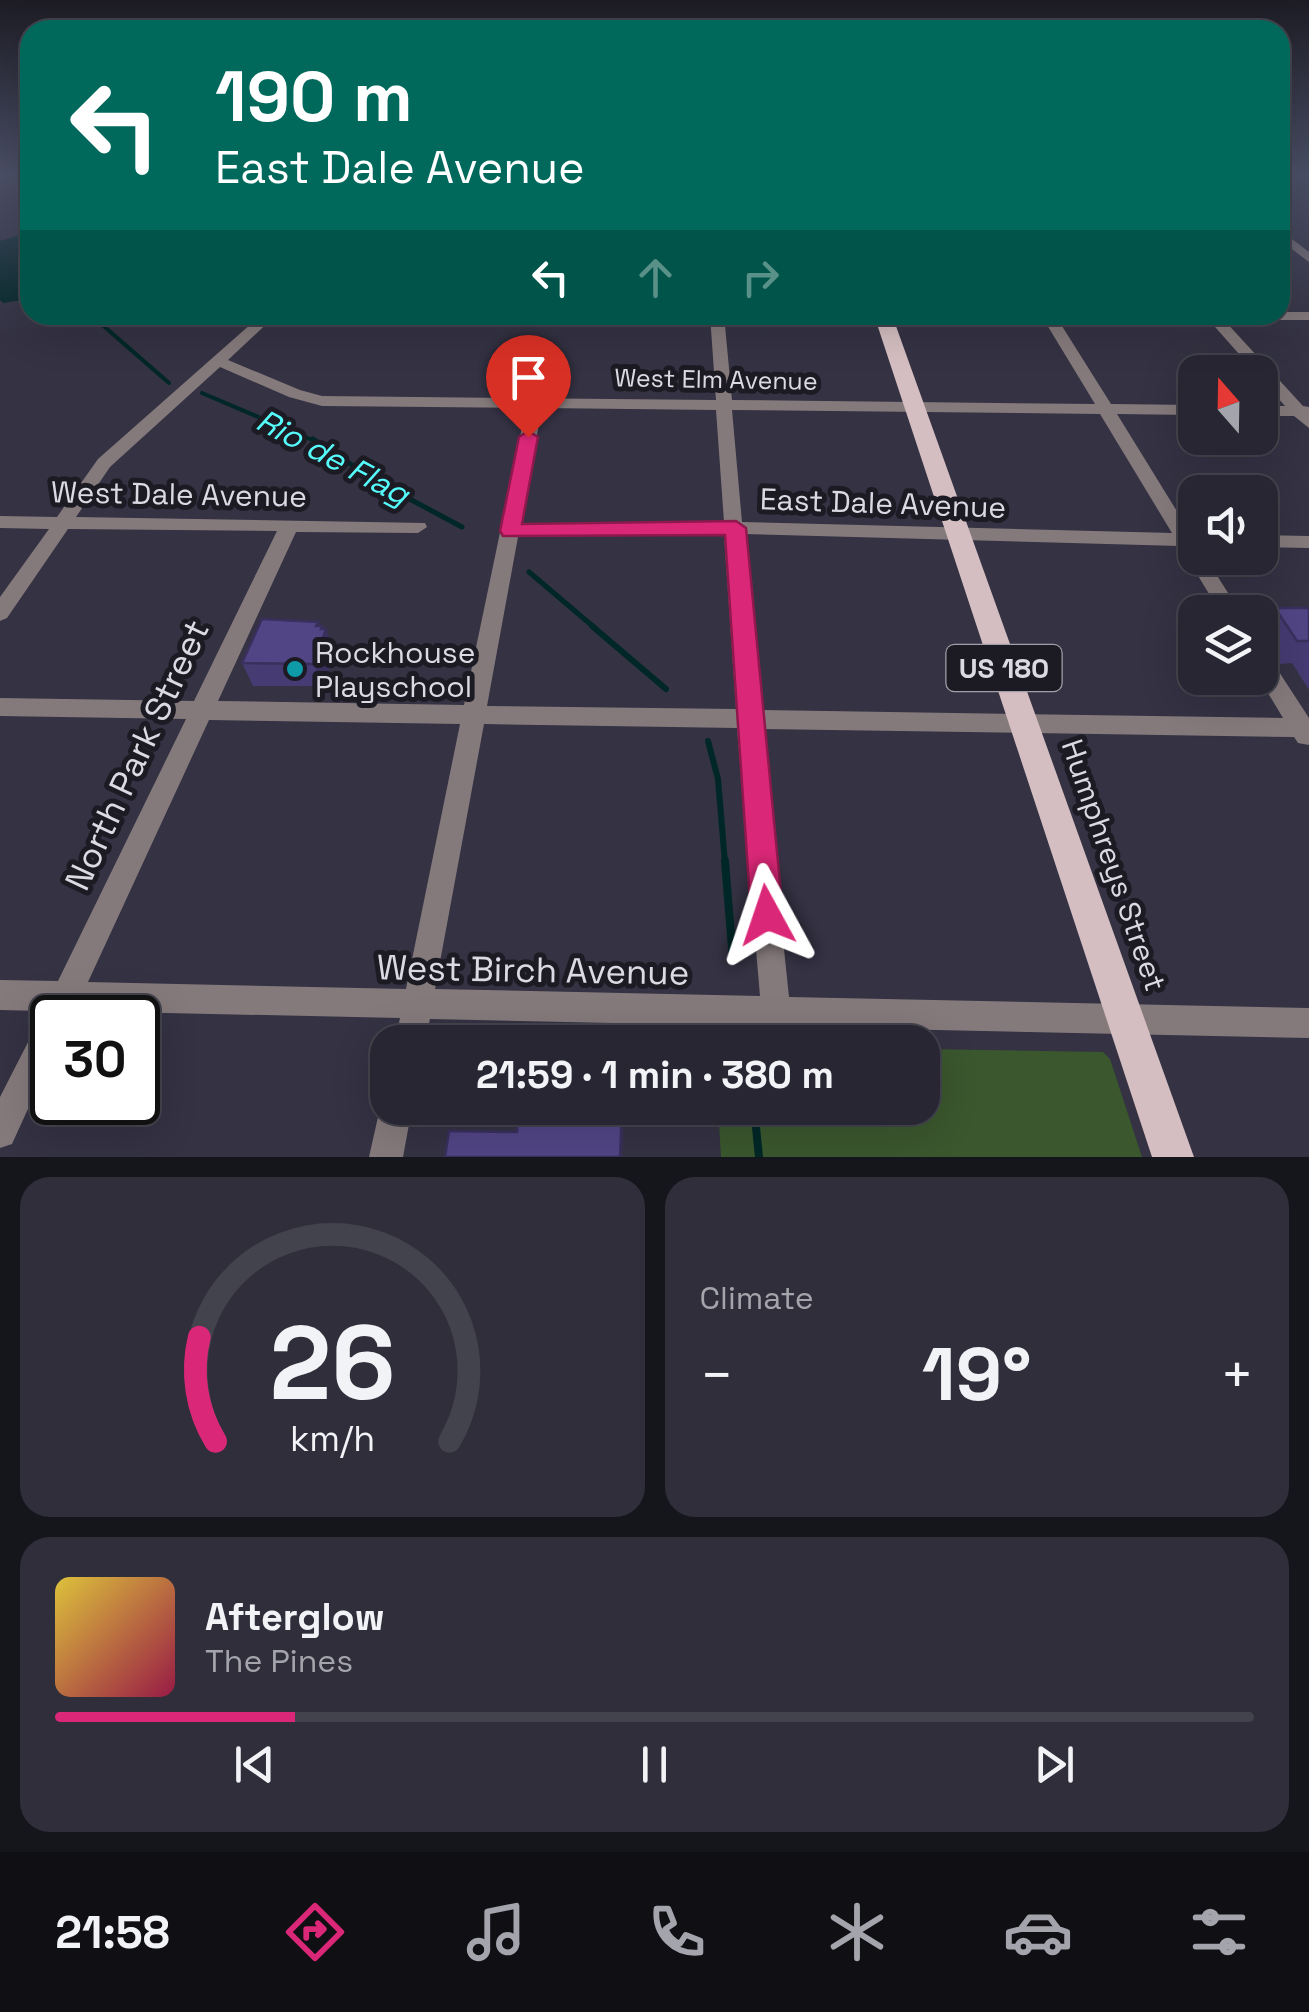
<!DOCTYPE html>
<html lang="en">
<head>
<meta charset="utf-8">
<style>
	body { margin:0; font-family:"Space Grotesk",sans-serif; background:#2f2e3a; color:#f1f3f6; height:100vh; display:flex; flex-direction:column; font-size:38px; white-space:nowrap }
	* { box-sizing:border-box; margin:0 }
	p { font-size:32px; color:#a4a5ac }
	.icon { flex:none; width:55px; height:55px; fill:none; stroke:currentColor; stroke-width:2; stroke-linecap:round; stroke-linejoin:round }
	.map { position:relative; height:1157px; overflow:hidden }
	.panel { display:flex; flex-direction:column; gap:20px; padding:20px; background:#15151c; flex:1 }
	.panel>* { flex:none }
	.banner { position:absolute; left:20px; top:20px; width:1270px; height:305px; border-radius:30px; box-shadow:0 10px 40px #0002,0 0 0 2px #43434d; background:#00695c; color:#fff; overflow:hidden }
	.needle { width:65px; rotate:340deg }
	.fabs { position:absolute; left:1178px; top:355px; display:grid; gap:20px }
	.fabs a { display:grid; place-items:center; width:100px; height:100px; border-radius:20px; background:#272632; box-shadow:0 10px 40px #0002,0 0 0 2px #43434d; font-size:50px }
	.speed { position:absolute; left:30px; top:995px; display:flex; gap:20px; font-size:50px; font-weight:700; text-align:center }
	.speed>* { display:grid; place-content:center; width:130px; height:130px; border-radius:50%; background:#272632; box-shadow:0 10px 40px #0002,0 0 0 2px #43434d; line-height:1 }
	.speed .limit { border:5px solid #111; border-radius:15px; background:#fff; color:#111 }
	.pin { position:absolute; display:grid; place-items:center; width:85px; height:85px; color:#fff; margin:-102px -42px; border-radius:50% 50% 50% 0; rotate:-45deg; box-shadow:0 0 10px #0007 }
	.pin .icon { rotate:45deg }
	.me { position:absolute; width:110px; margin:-55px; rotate:355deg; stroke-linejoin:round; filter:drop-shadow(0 0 8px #0008) }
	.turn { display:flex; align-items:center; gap:35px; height:210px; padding:0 30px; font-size:45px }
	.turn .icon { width:130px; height:130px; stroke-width:2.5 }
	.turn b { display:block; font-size:70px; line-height:85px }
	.lanes { display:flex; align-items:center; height:95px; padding:0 30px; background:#0003; justify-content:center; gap:50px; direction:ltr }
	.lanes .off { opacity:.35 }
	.big { font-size:75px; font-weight:600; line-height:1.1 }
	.panel .widget { flex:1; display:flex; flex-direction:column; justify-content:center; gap:15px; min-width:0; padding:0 35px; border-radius:30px; background:#2f2e3a }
	.panel .dial { align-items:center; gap:0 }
	.dial svg { height:260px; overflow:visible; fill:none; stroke:#43434d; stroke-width:7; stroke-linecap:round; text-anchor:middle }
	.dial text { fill:#f1f3f6; stroke:none }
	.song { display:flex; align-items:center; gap:30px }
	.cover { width:120px; height:120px; border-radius:15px; background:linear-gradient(135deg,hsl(50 70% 55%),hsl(340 70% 35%)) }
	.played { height:10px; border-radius:5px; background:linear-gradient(90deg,#db2777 20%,#43434d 20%) }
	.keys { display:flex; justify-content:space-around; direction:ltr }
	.heat { display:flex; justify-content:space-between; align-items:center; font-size:55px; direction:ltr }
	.panel .tiles { flex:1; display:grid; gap:20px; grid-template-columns:1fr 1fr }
	.widget:last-child { grid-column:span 2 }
	.trip { position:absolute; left:370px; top:1025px; width:570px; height:100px; border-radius:30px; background:#272632; box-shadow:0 10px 40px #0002,0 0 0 2px #43434d; font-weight:600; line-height:100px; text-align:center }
	.dock { display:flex; height:160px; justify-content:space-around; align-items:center; background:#100f14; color:#a4a5ac }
	.dock .icon { width:70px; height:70px }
	.dock .on { color:#db2777 }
	.dock b { font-size:45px; color:#f1f3f6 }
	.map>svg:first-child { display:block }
	.green { fill:#3a572e }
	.water { fill:#002727 }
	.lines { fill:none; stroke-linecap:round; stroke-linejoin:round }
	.stream-far3 { stroke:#002727; stroke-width:4 }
	.stream-far2 { stroke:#002727; stroke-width:5 }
	.stream-far1 { stroke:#002727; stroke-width:6 }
	.stream { stroke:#002727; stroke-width:8 }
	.minor { fill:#857a7b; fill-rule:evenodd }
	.major { fill:#d4bec1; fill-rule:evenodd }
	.wall { fill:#463b72 }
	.shaded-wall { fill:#39305d }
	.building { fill:#514585; stroke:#39305d; stroke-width:2.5 }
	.route { fill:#db2777; stroke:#8e194d; stroke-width:2.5 }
	.culture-dot { fill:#0f9aa8; stroke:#1c1b23; stroke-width:4 }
	.labels { text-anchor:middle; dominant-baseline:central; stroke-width:10; stroke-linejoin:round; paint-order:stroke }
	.far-street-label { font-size:25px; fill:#dad9e4; stroke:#1c1b23 }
	.shield { fill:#1c1b23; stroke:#a1a0aa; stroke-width:2.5 }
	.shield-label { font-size:28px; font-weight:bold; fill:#dad9e4 }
	.street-label { font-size:30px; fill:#dad9e4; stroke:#1c1b23 }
	.poi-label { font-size:30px; fill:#dad9e4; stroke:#1c1b23; text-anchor:start }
	.water-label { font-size:32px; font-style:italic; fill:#56fcfc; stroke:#1c1b23 }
	.near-street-label { font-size:35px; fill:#dad9e4; stroke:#1c1b23 }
</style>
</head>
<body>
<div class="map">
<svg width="1309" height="1157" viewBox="0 0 1309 1157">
	<rect width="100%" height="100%" fill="#343243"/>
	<!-- green -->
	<path class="green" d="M923 1049 1103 1052 1110 1059 1142 1157H721L719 1122 713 1108H922Z"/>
	<!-- water -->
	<path class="water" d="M30 232V299L3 303 0 300V241Z"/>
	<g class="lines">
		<!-- stream-far3 -->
		<path class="stream-far3" d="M91 315 169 383
			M202 393 317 442"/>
		<!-- stream-far2 -->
		<path class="stream-far2" d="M313 439 376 481 462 527
			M529 572 595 628"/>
		<!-- stream-far1 -->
		<path class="stream-far1" d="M592 626 666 689
			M708 741 718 779 725 863"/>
		<!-- stream -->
		<path class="stream" d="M725 861 733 960
			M754 1108 759 1157"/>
		<!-- minor -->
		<path class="minor" d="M1280 230 1309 252V262L1280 240Z
			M1280 312H1309V320H1224L1303 406 1309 407V428L1294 416H1260V406H1285L1260 378V372H1255L1208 319H1176L1169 315H1280Z
			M261 315H276L228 360 300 390 322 396 716 400 710 315H724L732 400 1095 404 1041 315H1055L1111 404 1195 405V415L1117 414 1191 534H1195V558H1206L1240 612H1220L1180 546 743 534 759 710 1283 718 1259 678 1260 653 1268 655 1309 718V745L1298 743 1294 737 761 729 789 997 1309 1008V1038L430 1019 425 1042H395L400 1018 75 1011 72 1018H52V1056L12 1144 0 1148V1097L44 1011 0 1010V980L58 981 186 719 0 716V698L194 701 277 531 68 529 7 618 0 621V597L49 529 0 528V516L57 517 98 459ZM220 367 289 397 322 406 526 408 464 705 218 701 296 532 418 533 427 527 425 523 76 517 110 467ZM542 408 716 410 724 522 520 525ZM732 410 1100 414 1172 533 742 522ZM724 534 736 709 487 706 518 537ZM209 720 460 724 406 989 88 982ZM484 724 737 728 760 996 435 989Z
			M1260 535 1309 536V548L1260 547Z
			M388 1095V1108H412L403 1157H369L380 1108Z"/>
		<!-- major -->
		<path class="major" d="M874 315H892L1194 1157H1152Z"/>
	</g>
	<!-- wall -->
	<path class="wall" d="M1275 608H1309V690L1292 663 1280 664 1260 632V629Z
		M318 622 320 626H322L335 652 323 686H253L242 663Z"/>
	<!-- shaded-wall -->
	<path class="shaded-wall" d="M318 622 321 629 322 626 325 633 326 629 335 652 323 686 314 664 316 626Z
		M622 1108H624L622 1157H620Z"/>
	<!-- building -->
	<path class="building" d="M1275 608H1309V641H1297Z
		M262 619 318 622 316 626H322L321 629H326L314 664 242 663Z
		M537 1038 615 1039 614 1042H536Z
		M519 1108H622L620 1157H445L449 1131 517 1132Z"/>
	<!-- sky -->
	<linearGradient id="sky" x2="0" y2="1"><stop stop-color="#1d1c25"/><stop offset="0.52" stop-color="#4a4f66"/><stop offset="1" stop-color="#4a4f66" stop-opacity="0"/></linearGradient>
	<rect width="1309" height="336" fill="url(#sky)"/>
	<!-- route -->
	<path class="route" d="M528 431 538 437 522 524 736 521 746 528 783 915 778 926 767 930 756 926 751 915 725 535 503 536 500 531 519 437Z"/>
	<!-- markers -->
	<circle class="culture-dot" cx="295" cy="669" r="10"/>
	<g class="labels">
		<!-- far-street labels -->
		<g class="far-street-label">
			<text transform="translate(716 379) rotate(1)">West Elm Avenue</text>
		</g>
		<!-- shield labels -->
		<rect class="shield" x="946.5" y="645" width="115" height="46" rx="8"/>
		<g class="shield-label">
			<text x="1004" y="668">US 180</text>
		</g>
		<!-- street labels -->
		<g class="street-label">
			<text transform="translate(179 494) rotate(1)">West Dale Avenue</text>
			<text transform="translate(883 503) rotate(2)">East Dale Avenue</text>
			<text transform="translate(1114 865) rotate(71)">Humphreys Street</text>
		</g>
		<!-- poi labels -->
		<g class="poi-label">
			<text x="315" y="652">Rockhouse<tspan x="315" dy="34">Playschool</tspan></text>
		</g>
		<!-- water labels -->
		<g class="water-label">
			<text transform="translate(333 457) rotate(28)">Rio de Flag</text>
		</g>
		<!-- near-street labels -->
		<g class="near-street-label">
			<text transform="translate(137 755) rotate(-65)">North Park Street</text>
			<text transform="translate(533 970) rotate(1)">West Birch Avenue</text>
		</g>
	</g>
</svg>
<div class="fabs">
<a><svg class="needle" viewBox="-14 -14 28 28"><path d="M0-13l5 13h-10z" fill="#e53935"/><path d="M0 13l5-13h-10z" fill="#a4a5ac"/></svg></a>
<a><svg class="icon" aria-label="sound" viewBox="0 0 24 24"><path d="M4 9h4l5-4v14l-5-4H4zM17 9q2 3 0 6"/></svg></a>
<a><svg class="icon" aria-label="layers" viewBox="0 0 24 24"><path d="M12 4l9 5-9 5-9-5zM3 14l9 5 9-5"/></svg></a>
</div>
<div class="speed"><div class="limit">30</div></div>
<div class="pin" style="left:528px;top:437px;background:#d93025"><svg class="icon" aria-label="arrive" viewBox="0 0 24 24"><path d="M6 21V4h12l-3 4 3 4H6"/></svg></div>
<svg class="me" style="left:767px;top:915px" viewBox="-20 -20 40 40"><path d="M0-17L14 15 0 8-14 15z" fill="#db2777" stroke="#fff" stroke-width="4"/></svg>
<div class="trip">21:59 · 1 min · 380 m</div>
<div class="banner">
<div class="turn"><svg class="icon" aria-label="left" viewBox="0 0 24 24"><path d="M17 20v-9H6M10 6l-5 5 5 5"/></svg><div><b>190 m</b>East Dale Avenue</div></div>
<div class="lanes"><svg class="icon" aria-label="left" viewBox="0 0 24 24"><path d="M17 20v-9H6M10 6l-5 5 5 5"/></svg><svg class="icon off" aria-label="ahead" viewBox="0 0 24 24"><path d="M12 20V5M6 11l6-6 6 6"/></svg><svg class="icon off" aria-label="right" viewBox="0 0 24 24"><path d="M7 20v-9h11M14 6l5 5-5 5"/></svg></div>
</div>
</div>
<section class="panel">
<div class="tiles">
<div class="widget dial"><svg viewBox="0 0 100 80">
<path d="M14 69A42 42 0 1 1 86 69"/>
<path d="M14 69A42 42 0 0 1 9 37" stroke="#db2777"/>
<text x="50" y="56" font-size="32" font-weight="700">26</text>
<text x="50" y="72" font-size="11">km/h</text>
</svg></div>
<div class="widget"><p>Climate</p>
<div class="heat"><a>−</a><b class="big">19°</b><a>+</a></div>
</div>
<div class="widget">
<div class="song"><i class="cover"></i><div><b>Afterglow</b><p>The Pines</p></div></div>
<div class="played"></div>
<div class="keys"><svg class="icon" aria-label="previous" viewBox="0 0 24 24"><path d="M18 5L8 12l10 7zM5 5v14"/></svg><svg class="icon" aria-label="pause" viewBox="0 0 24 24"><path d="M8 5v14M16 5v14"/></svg><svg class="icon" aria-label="next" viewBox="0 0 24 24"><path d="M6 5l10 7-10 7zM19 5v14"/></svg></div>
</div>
</div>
</section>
<nav class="dock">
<b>21:58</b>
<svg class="icon on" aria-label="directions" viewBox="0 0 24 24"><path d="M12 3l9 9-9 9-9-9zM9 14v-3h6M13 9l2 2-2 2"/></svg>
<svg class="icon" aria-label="music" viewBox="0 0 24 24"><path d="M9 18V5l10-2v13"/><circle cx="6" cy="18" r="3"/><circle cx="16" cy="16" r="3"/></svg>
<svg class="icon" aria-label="phone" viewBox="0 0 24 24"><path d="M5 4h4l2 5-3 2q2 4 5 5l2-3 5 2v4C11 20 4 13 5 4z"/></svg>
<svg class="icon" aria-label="climate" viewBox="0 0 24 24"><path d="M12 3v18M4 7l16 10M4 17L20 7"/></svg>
<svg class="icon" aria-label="car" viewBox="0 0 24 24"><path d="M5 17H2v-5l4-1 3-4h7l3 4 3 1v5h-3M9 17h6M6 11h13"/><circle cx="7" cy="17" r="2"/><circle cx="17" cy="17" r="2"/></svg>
<svg class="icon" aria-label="filters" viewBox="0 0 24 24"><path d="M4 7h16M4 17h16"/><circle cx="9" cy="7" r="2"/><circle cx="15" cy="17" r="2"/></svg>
</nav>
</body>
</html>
